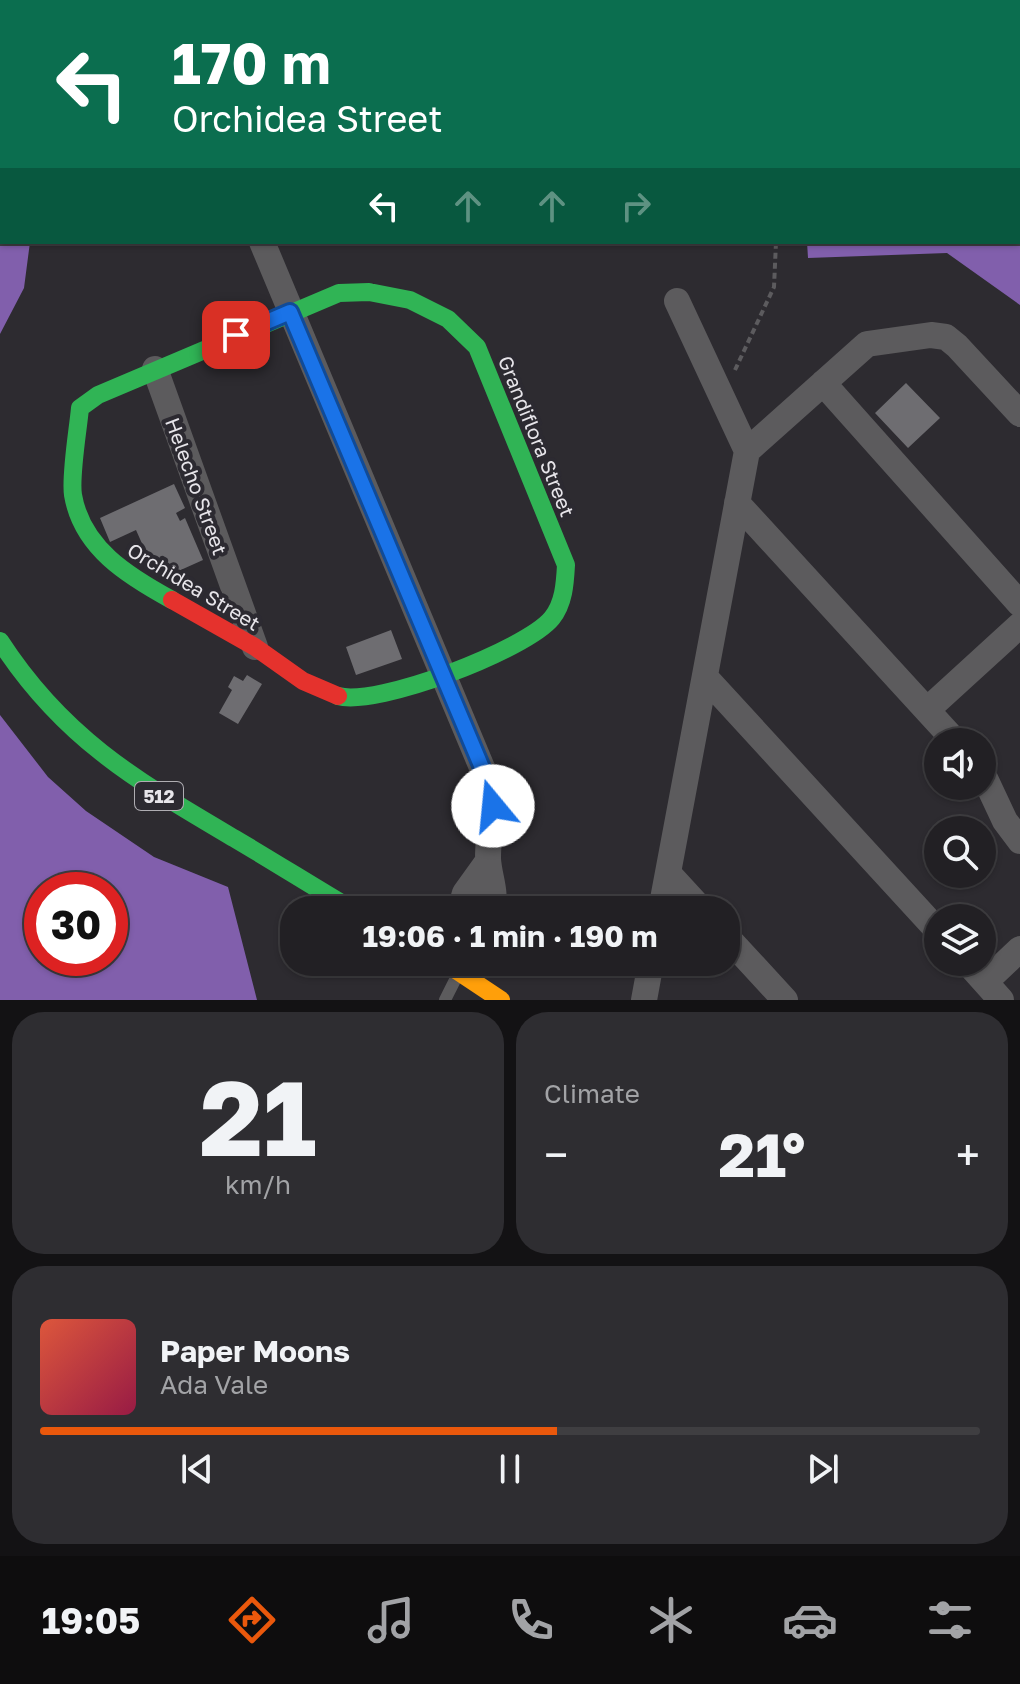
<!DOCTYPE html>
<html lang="en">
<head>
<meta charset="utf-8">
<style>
	body { margin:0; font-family:"Golos Text",sans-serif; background:#2e2d31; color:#f1f3f6; height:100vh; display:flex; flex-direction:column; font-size:30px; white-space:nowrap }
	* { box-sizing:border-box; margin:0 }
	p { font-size:26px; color:#a2a3a6 }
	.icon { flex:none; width:44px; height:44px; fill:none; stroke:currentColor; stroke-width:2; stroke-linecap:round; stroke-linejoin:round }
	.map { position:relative; height:1000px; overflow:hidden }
	.side { display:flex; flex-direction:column; gap:12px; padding:12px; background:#131214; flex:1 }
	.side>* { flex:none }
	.guide { position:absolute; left:0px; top:0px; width:1020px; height:244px; box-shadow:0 2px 6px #0004,0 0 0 2px #3f3e41; background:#0b6e4f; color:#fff; overflow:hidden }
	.tools { position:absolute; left:924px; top:728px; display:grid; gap:16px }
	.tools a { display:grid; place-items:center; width:72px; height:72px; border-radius:50%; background:#222024; box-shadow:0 2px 6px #0004,0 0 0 2px #3f3e41; font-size:40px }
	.speed { position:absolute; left:24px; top:872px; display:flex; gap:16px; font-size:40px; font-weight:700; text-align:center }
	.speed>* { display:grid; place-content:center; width:104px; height:104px; border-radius:50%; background:#222024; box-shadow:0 2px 6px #0004,0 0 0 2px #3f3e41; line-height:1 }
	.speed .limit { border:12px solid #d22; background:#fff; color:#111 }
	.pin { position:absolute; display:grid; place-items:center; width:68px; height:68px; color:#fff; margin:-34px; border-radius:16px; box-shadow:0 4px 12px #0006 }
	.me { position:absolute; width:88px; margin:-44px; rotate:343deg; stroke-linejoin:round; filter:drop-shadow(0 0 6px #0008) }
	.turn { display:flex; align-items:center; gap:28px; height:168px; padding:0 40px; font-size:36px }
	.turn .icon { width:104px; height:104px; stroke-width:2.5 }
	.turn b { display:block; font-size:56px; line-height:68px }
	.lanes { display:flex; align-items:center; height:76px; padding:0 40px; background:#0003; justify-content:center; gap:40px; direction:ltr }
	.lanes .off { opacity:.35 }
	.big { font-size:60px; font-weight:700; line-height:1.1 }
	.side .card { flex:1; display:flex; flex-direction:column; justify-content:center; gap:12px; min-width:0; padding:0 28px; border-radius:32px; background:#2e2d31 }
	.side .dial { align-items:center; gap:0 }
	.dial b { font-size:104px; line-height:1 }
	.song { display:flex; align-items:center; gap:24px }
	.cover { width:96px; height:96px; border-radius:12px; background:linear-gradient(135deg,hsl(10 70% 55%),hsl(340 70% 35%)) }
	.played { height:8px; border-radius:4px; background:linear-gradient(90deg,#ea580c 55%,#3f3e41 55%) }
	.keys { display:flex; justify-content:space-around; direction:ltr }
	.heat { display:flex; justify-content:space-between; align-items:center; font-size:44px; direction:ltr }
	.side .tiles { flex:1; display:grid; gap:12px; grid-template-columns:1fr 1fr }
	.card:last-child { grid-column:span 2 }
	.trip { position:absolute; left:280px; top:896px; width:460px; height:80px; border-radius:32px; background:#222024; box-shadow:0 2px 6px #0004,0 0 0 2px #3f3e41; font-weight:700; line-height:80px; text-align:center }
	.dock { display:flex; height:128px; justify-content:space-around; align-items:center; background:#0e0d0e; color:#a2a3a6 }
	.dock .icon { width:56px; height:56px }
	.dock .selected { color:#ea580c }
	.dock b { font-size:36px; color:#f1f3f6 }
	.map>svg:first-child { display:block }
	.water { fill:#815fac; fill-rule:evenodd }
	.building { fill:#6e6d71 }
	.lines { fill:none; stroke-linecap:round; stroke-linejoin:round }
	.path { stroke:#5c5b5e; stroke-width:4; stroke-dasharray:6 4; stroke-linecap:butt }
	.lane { stroke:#5c5b5d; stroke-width:12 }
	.street { stroke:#5c5b5d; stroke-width:26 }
	.fast { stroke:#30b455; stroke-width:18 }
	.slow { stroke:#ff9f0a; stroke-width:18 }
	.jam { stroke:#e5322d; stroke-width:18 }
	.route-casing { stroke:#114b97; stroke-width:20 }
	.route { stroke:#1a73e8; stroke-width:14 }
	.labels { text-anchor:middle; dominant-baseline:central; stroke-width:8; stroke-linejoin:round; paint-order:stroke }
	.shield { fill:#2c2a31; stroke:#afadb2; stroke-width:2 }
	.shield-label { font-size:18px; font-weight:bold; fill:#e7e5ea }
	.street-label { font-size:20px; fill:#e7e5ea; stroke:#2c2a31 }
</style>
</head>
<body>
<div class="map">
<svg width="1020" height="1000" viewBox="0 0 1020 1000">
	<rect width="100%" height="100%" fill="#2d2b30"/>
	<!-- water -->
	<path class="water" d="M507 0H936L509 2Z
		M1013 0H1020V305L947 253 808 258 807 242H1018V2H1012Z
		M0 111 2 242H30L24 288 0 334Z
		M0 715 48 777 86 811 154 857 228 887 257 1000H0ZM42 890H110V958H42Z"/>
	<!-- building -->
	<path class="building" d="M906 383 940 418 908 448 875 413Z
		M174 484 185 508 176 513 180 521 185 518 203 560 174 573 170 564 156 562 148 557 136 530 110 542 100 518Z
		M391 630 402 659 356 675 346 647Z
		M247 675 262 684 238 724 219 713 232 690 228 687 234 676 243 681Z"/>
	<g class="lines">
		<!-- path -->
		<path class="path" d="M976 2 979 0
			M735 370 774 287 776 242"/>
		<!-- lane -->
		<path class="lane" d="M445 1000 456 978"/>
		<!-- street -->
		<path class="street" d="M19 0 20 2
			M197 0 198 2
			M106 2 108 0
			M0 84 2 82
			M262 242 488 782C494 814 488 829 488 859 489 877 497 892 492 910
			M155 369 255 647
			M823 383 1020 604
			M747 451 867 344 931 335 946 337 957 346 1020 414
			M737 503 956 742
			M705 677 938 931
			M927 710 1020 625
			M982 772 1005 821 1020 841
			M668 873 702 910
			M460 910 465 893 488 861
			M661 910 747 451 677 301
			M726 936 785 1000
			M967 962 1001 1000
			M985 982 1020 949
			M644 1000 651 962"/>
		<!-- fast -->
		<path class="fast" d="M172 600C128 576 82 548 73 495 70 476 78 430 80 408L98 395 339 293 369 292
			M0 641C64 740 139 782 237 840 276 863 314 887 353 910
			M338 696C377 707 526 650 552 618 564 603 565 583 566 565L477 347 448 319 410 300 369 292"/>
		<!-- slow -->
		<path class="slow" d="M444 962 501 1000"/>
		<!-- jam -->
		<path class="jam" d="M172 600 255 647 303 681 338 696"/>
	</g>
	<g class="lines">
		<!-- route casing -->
		<g class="route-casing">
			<path id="route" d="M236 335 290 312 488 782 493 806"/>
		</g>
		<!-- route -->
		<use href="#route" class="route"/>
	</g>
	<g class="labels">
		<!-- shield labels -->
		<rect class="shield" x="135" y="782" width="48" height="28" rx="6"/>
		<g class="shield-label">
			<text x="159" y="796">512</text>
		</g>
		<!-- street labels -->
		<g class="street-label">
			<text transform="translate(537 436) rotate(68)">Grandiflora Street</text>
			<text transform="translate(197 486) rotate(70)">Helecho Street</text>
			<text transform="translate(194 586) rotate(31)">Orchidea Street</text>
		</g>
	</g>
</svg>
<div class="tools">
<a><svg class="icon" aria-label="sound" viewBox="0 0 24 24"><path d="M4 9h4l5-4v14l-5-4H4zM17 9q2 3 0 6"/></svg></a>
<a><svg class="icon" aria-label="search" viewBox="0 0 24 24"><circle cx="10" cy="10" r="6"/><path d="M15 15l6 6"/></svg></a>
<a><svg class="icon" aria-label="layers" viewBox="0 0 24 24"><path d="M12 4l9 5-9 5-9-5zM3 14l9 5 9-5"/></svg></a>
</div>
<div class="speed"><div class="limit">30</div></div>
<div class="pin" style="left:236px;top:335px;background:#d93025"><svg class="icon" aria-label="arrive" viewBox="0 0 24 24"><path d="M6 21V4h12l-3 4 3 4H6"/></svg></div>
<svg class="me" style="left:493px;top:806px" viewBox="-20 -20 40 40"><circle r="19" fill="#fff"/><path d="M0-13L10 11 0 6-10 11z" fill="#1a73e8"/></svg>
<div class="trip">19:06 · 1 min · 190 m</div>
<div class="guide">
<div class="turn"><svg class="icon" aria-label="left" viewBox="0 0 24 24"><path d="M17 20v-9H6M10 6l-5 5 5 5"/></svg><div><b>170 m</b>Orchidea Street</div></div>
<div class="lanes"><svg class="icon" aria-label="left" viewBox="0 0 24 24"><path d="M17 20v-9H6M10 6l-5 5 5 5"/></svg><svg class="icon off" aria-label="ahead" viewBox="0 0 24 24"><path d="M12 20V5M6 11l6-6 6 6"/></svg><svg class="icon off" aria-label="ahead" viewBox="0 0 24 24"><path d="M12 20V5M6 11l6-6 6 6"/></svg><svg class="icon off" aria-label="right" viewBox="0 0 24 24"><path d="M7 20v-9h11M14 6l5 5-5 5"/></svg></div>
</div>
</div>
<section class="side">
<div class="tiles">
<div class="card dial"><b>21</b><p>km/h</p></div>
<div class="card"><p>Climate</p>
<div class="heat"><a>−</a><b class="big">21°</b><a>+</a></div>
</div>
<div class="card">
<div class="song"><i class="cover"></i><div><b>Paper Moons</b><p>Ada Vale</p></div></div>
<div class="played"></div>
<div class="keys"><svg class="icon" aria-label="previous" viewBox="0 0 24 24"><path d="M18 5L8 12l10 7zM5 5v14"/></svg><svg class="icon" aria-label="pause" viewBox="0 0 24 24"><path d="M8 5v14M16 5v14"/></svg><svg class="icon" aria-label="next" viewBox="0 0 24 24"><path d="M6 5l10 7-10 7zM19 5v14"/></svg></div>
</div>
</div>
</section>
<nav class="dock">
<b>19:05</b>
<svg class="icon selected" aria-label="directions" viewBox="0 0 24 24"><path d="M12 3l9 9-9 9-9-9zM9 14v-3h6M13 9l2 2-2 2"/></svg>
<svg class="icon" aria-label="music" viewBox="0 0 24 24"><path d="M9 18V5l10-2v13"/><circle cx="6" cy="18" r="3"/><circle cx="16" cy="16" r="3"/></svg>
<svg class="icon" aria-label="phone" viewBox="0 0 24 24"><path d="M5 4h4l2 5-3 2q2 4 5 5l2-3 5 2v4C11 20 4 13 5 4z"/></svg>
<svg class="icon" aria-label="climate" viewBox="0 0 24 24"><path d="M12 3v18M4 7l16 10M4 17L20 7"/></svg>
<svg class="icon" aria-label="car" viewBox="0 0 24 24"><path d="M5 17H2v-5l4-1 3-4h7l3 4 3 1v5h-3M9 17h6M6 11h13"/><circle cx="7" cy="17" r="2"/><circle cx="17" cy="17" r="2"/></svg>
<svg class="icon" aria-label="filters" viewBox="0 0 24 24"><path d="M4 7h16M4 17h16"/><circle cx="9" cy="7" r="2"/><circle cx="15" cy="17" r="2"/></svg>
</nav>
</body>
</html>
